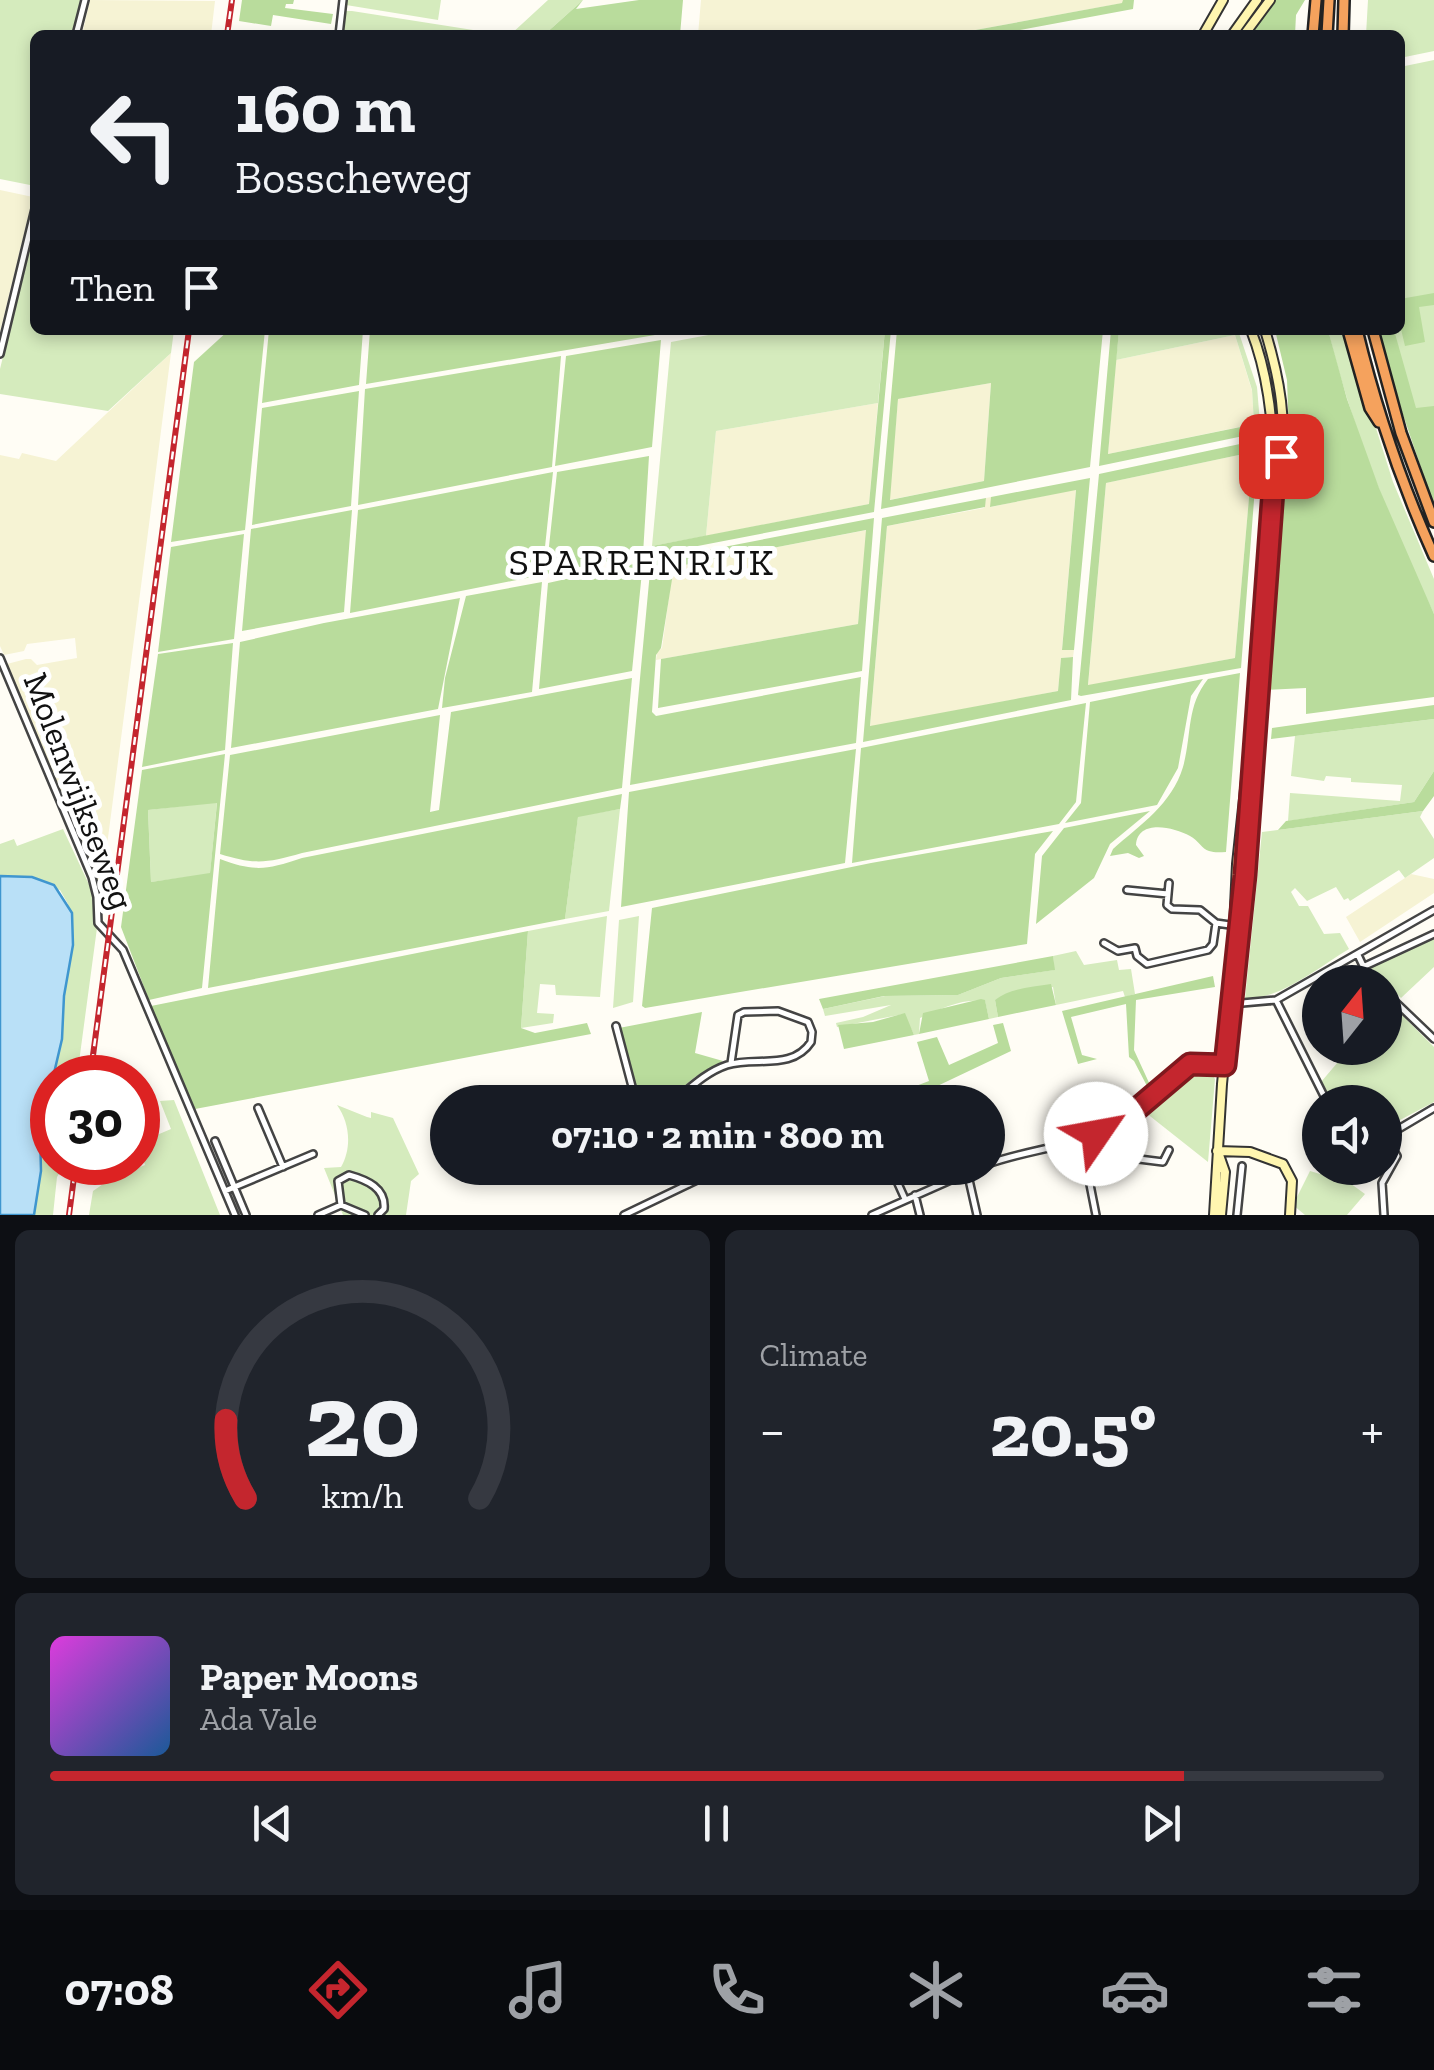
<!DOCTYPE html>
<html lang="en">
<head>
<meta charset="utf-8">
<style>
	body { margin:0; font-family:"Zilla Slab",serif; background:#20242c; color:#f1f3f6; height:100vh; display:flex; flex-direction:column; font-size:38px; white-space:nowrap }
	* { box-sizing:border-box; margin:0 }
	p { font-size:32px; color:#9ea1a6 }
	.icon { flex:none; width:55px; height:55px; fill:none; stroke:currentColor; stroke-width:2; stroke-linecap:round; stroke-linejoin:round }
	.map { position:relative; height:1215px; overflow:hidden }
	.sheet { display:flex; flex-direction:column; gap:15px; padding:15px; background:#0d0f14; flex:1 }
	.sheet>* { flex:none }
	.guide { position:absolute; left:30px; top:30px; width:1375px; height:305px; border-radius:15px; box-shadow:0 5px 15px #0003; background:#171b24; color:#f1f3f6; overflow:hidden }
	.needle { width:65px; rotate:17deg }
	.controls { position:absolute; left:1302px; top:965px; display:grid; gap:20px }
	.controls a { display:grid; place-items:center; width:100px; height:100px; border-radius:50%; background:#171b24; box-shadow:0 5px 15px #0003; font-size:50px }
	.speed { position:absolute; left:30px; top:1055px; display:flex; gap:20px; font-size:50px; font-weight:700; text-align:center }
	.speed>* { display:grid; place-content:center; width:130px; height:130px; border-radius:50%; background:#171b24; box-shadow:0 5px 15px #0003; line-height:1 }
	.speed .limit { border:15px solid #d22; background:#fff; color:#111 }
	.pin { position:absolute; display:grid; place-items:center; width:85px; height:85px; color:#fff; margin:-42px; border-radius:20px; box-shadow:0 5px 15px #0006 }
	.me { position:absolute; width:110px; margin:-55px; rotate:57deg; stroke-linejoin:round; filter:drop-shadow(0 0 8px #0008) }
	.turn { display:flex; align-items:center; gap:35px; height:210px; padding:0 40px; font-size:45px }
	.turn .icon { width:130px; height:130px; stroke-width:2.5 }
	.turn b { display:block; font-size:70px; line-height:85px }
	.then { display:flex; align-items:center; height:95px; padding:0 40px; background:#0003; gap:20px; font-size:38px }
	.big { font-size:75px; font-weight:700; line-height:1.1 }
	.sheet .tile { flex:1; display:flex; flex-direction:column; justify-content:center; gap:15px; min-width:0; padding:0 35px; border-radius:15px; background:#20242c }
	.sheet .dial { align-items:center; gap:0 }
	.dial svg { height:260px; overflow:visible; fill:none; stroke:#363941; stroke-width:7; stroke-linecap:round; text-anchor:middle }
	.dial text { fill:#f1f3f6; stroke:none }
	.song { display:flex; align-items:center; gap:30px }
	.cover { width:120px; height:120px; border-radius:15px; background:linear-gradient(135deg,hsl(300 70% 55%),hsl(210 70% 35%)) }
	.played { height:10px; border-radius:5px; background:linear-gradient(90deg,#c4262e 85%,#363941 85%) }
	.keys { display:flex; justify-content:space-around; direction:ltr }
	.heat { display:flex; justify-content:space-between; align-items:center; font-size:55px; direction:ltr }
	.sheet .tiles { flex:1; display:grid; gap:15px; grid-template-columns:1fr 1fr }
	.tile:last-child { grid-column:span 2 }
	.trip { position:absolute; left:430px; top:1085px; width:575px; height:100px; border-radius:50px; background:#171b24; box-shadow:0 5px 15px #0003; font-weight:700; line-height:100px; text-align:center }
	.dock { display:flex; height:160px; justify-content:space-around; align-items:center; background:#090b0e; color:#9ea1a6 }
	.dock .icon { width:70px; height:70px }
	.dock .active { color:#c4262e }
	.dock b { font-size:45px; color:#f1f3f6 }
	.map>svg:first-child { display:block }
	.farmland { fill:#f6f3d4 }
	.green { fill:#d5ebbd }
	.forest { fill:#b9dc9c; fill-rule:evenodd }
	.water { fill:#b9e0f7; stroke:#3f96cf; stroke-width:2.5 }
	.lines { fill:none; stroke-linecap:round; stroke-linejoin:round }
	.street-casing { stroke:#444; stroke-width:10 }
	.secondary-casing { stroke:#333; stroke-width:12 }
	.highway-casing { stroke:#222; stroke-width:14 }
	.street { stroke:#fff; stroke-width:5 }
	.secondary { stroke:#fff6b0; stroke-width:8 }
	.highway { stroke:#f5a25d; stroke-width:9 }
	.rail-casing { stroke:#c4262e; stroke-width:6 }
	.rail { stroke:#fff; stroke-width:2.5; stroke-dasharray:8; stroke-linecap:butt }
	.route-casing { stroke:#7f191e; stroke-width:25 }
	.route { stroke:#c4262e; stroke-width:18 }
	.labels { text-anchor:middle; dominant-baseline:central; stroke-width:10; stroke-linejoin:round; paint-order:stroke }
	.street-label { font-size:35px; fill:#111; stroke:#fff }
	.neighbourhood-label { font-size:38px; letter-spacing:2.5px; fill:#111; stroke:#fff }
</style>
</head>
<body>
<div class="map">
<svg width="1434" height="1215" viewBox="0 0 1434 1215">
	<rect width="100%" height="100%" fill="#fffdf5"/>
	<!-- farmland -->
	<path class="farmland" d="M90 0 215 1 211 35H82Z
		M701 0H1123V3L948 35H698Z
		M0 190 33 197 0 332Z
		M1235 335 1252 391 1254 424 1108 454 1116 360Z
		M171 353 146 548 101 891 7 664 26 659H31L37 665 77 658 75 638 27 644 24 651 4 655 0 646V455L19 459 22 453 56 461Z
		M991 383 984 481 889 500 898 399Z
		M878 403 869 504 706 536 716 431Z
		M1253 452 1235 658 1088 686 1106 483Z
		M1076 489 1062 649 1074 650 1073 657 1061 658 1058 691 870 727 887 526 984 508 986 498 991 497V507Z
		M867 530 858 624 656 660 657 652 662 648 673 567Z
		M1411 874 1434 879V893L1360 942 1346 917Z"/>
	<!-- green -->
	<path class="green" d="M0 0H81L72 35H35V186L0 179Z
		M347 0H441L438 20 346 5Z
		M548 0H583L544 35H510Z
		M1368 0H1434V51L1400 58V35H1366Z
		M345 11H352L505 35H342Z
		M1434 60V479L1391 330H1400V67Z
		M35 226V330H174L171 353 108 411 0 394V369Z
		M735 330H885L878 403 716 431 706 536 652 546 671 342Z
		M1119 330H1238L1257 387 1260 423 1254 424 1252 390 1235 335 1116 360Z
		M1328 330H1345L1393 482 1434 579V614C1390 523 1352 428 1328 330Z
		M1434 719V771L1414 802 1288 821 1290 793 1400 801 1402 785 1351 782V778L1326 776 1324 781 1291 776 1295 736Z
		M217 802 210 874 151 882 148 810Z
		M620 809 609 911 565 919 578 816Z
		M1423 811 1420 817 1434 839V858L1405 878 1399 870 1350 901 1348 898 1344 900 1336 887 1307 901 1295 888 1291 892 1299 906H1308L1324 934 1340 933 1349 949C1317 968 1283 998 1245 999L1262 832Z
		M63 829 93 893 97 928 77 1077 52 1078V1162L65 1164 57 1177 53 1215H34L41 1171 40 1133 62 1039 64 996 73 945 68 904 60 890 0 876V844L14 839 17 846Z
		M607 916 600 997 556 995 555 985 540 984 537 1013 554 1014 553 1023 521 1028 528 931Z
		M639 916 633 1002 613 1008 619 920Z
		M1434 937V967L1401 998 1371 968Z
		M1076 951 1084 965 1117 960 1119 970 1131 969 1135 994 1125 997 1123 991 1056 1005 1053 987 995 1000 998 1017 989 1019 985 1001C963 998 940 1009 920 1018L919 1034 914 1035 904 1014 837 1027 836 1023 863 1017 891 1005 825 1016 823 1009 885 996 958 995 1001 978 1054 970 1053 956Z
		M1385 998 1434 1047V1102L1385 1128V1102H1331L1321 1082 1338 1062 1334 1053 1345 1048H1385Z
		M1203 1068 1212 1073 1215 1079 1208 1162 1141 1109C1159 1094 1179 1071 1203 1068Z
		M174 1100 220 1215H89L93 1191 109 1180 145 1165 138 1143 171 1129 160 1101Z
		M337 1105 367 1117 371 1118V1112L393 1118 419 1174 411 1181 406 1215H343L324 1168 341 1167C352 1148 350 1123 337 1105Z
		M1329 1168 1365 1194 1347 1215H1305L1293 1205 1310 1171 1320 1174Z"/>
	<!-- forest -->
	<path class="forest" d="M242 0H294L293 4H286L285 8 333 14 331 24 273 15 271 26 239 21Z
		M583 0 576 9 639 0H683L680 35H544Z
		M1123 0H1134L1133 9 993 35H948L1122 3Z
		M1273 0H1305L1296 15 1295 35H1247Z
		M1434 293V305L1419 307 1425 342 1405 346 1400 325V299Z
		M229 330H265L245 530 171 542 194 362Z
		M269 330H363L359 385 262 403Z
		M370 330H655V335L366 384Z
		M885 330H891L874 512 651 555 652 546 869 504Z
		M897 330H1103L1090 467 881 509ZM991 383 984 481 890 500 898 399Z
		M1111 330H1119L1108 454 1260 423 1241 668 1081 696 1078 695 1099 474 1254 441 1253 434 1099 466ZM1253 452 1235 658 1088 685 1106 483Z
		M1275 330H1328L1347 399 1379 488 1434 614V697L1306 714V688L1267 690 1289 432 1287 380Z
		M1379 330H1394L1416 408 1434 406V506L1397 397Z
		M661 340 652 447 555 466 566 356Z
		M561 356 552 467 358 505 365 389Z
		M359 391 351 506 252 525 262 408Z
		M649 456 643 554 546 574 557 472Z
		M553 472 542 575 350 613 358 510Z
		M1090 478 1074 650H1062L1076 490 990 507 991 497Z
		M986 498 985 507 887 526 870 726 1058 691 1061 658 1073 657 1071 700 863 742 882 518Z
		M352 510 344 612 242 631 251 529Z
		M874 518 862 671 658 708 661 659 858 624 866 530 674 567 661 648 656 655 652 712 656 716 861 677 856 743 630 785 651 561Z
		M244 534 234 639 158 652 171 547Z
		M643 562 632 671 539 689 548 583Z
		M542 582 532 692 442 708 445 678 466 596Z
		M460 598 438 709 231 748 240 642 324 623Z
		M233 643 225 750 142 767 158 654Z
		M1240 673 1226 852C1221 852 1215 853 1209 851 1202 849 1198 840 1190 836 1173 827 1138 819 1136 845L1144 856 1139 858 1128 853 1110 856 1113 849C1140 825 1172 804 1183 767 1192 735 1186 706 1208 679Z
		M632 678 622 788 302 853C267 863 255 865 220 854L230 755 440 715 430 812 439 810 451 712Z
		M1203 679 1191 696 1178 768 1157 805 1065 823 1081 803 1090 702Z
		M1086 703 1076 802 1059 824 852 863 861 748Z
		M1434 705V719L1271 739 1272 728Z
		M856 749 845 863 621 907 629 792Z
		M225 754 202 988 149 1000 121 927 142 770ZM217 803 210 873 151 882 148 810Z
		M1434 771V796L1423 811 1278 830 1286 821 1414 802Z
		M622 794 620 809 578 817 565 919 208 988 220 859C255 872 266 870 302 858Z
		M1150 811 1110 844 1094 878 1036 924 1042 856 1064 828Z
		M1053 831 1035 854 1027 944 645 1008 642 1006 652 908 871 863Z
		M528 931 521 1028 535 1033 587 1023 591 1034 195 1109 151 1006Z
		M1053 956 1055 970 1001 978 958 995 884 996 823 1009 819 999Z
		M1213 976 1215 987 1136 1000 1134 1050 1151 1087 1147 1086 1134 1061 1129 1057 1126 1004 1071 1017 1082 1055 1097 1059 1078 1064 1062 1011Z
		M1051 984 1056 1005 998 1017 995 1000C1010 988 1032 987 1051 984Z
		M981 999 985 1000 989 1019 919 1034 923 1013Z
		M702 1012 695 1053 723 1061 695 1077 665 1102 634 1087 619 1028Z
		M905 1013 914 1035 844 1049 838 1025 873 1022Z
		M1003 1023 1011 1051 931 1089 935 1102H924L920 1094 903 1102H874L929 1081 917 1042 937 1037 949 1065 998 1043 993 1025Z"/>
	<!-- water -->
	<path class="water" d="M0 876 32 877 54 885 72 913 73 945 64 996 62 1039 40 1133 41 1171 34 1215H0Z"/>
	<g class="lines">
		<!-- street casing -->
		<g class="street-casing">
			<path id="street" d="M76 35 85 0
				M339 35 343 0
				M0 354 35 209
				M0 658 92 877 97 897 98 923 123 950 235 1215
				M1169 883 1167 905 1172 909 1200 910 1216 923
				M1127 890 1168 894
				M1104 943 1118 951 1135 948 1137 956 1147 964 1208 950 1213 944 1216 923 1237 926
				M1358 955 1366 972 1376 982
				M1365 966 1434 934
				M1385 992 1434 1039
				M1276 1000 1327 1102
				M1231 1004 1276 1000 1434 910
				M616 1026 634 1094 652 1102
				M1193 1063 1225 1065
				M471 1102 479 1101
				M609 1102 634 1094
				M673 1102C690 1088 706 1072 727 1065 755 1056 792 1071 811 1042L812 1032 808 1022 778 1011 744 1012 738 1015 731 1063
				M258 1108 283 1167
				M1385 1137 1434 1108
				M1081 1139 1096 1215
				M215 1141 246 1215
				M988 1164C1029 1149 1076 1147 1115 1125 1154 1103 1176 1056 1225 1058
				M1086 1167 1139 1159 1163 1162 1169 1150
				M684 1168 689 1184
				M891 1168 905 1199
				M967 1171 977 1215
				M225 1191 313 1154
				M915 1195 920 1215
				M341 1205 338 1181 349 1175C367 1180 386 1188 384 1209L378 1215
				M318 1215 341 1205 365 1215
				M624 1215 722 1168
				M872 1215 978 1168
				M1237 1215 1242 1166
				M1384 1215 1382 1183 1397 1156 1386 1137"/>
		</g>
		<!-- secondary casing -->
		<g class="secondary-casing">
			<path id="secondary" d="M1203 35 1223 0
				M1232 35 1257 0
				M1244 35 1270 0
				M1265 330C1278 373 1291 429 1276 472
				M1232 969 1237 864 1254 705
				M1217 1151 1250 1152 1283 1164 1292 1181 1290 1215
				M1218 1152 1225 1172 1221 1215
				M1214 1215 1222 1084 1258 723 1256 696C1266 582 1293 437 1251 330"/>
		</g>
		<!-- highway casing -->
		<g class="highway-casing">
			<path id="highway" d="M1313 35 1316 0
				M1327 35 1329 0
				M1343 35 1344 0
				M1348 330 1370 408 1379 422
				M1357 330C1376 408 1401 483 1434 556
				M1373 330 1401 433 1434 522"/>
		</g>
		<!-- street -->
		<use href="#street" class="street"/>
		<!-- secondary -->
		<use href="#secondary" class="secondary"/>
		<!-- highway -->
		<use href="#highway" class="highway"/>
		<!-- rail casing -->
		<g class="rail-casing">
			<path id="rail" d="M227 35 232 0
				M90 1078 189 330
				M69 1215 76 1162"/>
		</g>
		<!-- rail -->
		<use href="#rail" class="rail"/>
	</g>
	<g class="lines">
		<!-- route casing -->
		<g class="route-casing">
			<path id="route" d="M1096 1134 1125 1119 1190 1064 1225 1065 1245 875 1274 476 1281 456"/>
		</g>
		<!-- route -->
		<use href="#route" class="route"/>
	</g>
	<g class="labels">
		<!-- street labels -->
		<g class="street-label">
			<text transform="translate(79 791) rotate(69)">Molenwijkseweg</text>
		</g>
		<!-- neighbourhood labels -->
		<g class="neighbourhood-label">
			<text x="642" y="562">SPARRENRIJK</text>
		</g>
	</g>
</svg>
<div class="controls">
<a><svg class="needle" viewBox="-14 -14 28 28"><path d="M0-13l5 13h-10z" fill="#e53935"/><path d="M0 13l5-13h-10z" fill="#9ea1a6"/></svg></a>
<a><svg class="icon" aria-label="sound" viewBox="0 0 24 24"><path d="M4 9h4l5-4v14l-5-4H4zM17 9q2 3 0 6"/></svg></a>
</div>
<div class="speed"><div class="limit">30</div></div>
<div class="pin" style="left:1281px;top:456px;background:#d93025"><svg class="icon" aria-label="arrive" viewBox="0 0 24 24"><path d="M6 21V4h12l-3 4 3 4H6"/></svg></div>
<svg class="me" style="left:1096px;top:1134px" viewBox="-20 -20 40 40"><circle r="19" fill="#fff"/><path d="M0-13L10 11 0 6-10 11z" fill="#c4262e"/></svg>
<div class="trip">07:10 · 2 min · 800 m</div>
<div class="guide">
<div class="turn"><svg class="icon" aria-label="left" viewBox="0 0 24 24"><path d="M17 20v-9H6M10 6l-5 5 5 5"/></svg><div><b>160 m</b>Bosscheweg</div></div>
<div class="then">Then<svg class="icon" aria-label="arrive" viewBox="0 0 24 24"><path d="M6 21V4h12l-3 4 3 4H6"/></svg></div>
</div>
</div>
<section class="sheet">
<div class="tiles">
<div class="tile dial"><svg viewBox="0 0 100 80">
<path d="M14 69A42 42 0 1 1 86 69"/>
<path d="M14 69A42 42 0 0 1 8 45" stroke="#c4262e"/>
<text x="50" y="56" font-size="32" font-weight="700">20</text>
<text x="50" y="72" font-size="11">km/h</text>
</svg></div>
<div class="tile"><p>Climate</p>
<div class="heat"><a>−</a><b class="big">20.5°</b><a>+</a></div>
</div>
<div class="tile">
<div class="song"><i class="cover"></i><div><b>Paper Moons</b><p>Ada Vale</p></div></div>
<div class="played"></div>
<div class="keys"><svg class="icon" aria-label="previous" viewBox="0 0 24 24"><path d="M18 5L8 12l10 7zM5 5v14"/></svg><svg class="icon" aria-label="pause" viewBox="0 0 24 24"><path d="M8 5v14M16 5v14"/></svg><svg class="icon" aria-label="next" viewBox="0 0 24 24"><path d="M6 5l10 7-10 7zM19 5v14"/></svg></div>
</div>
</div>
</section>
<nav class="dock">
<b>07:08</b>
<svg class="icon active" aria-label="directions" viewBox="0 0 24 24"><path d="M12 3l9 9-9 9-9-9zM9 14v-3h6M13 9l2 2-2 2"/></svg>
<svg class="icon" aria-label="music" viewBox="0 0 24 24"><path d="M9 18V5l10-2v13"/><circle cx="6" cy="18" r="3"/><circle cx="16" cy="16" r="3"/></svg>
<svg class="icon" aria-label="phone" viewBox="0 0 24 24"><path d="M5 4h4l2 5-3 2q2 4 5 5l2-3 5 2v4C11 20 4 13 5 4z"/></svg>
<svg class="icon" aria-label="climate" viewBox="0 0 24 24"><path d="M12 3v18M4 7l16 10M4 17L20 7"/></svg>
<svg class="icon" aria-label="car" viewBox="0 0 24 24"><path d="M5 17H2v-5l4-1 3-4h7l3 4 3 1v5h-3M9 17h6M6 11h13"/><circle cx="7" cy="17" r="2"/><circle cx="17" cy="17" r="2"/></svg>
<svg class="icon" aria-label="filters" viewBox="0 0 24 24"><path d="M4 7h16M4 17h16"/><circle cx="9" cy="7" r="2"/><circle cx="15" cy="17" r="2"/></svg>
</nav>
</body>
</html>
